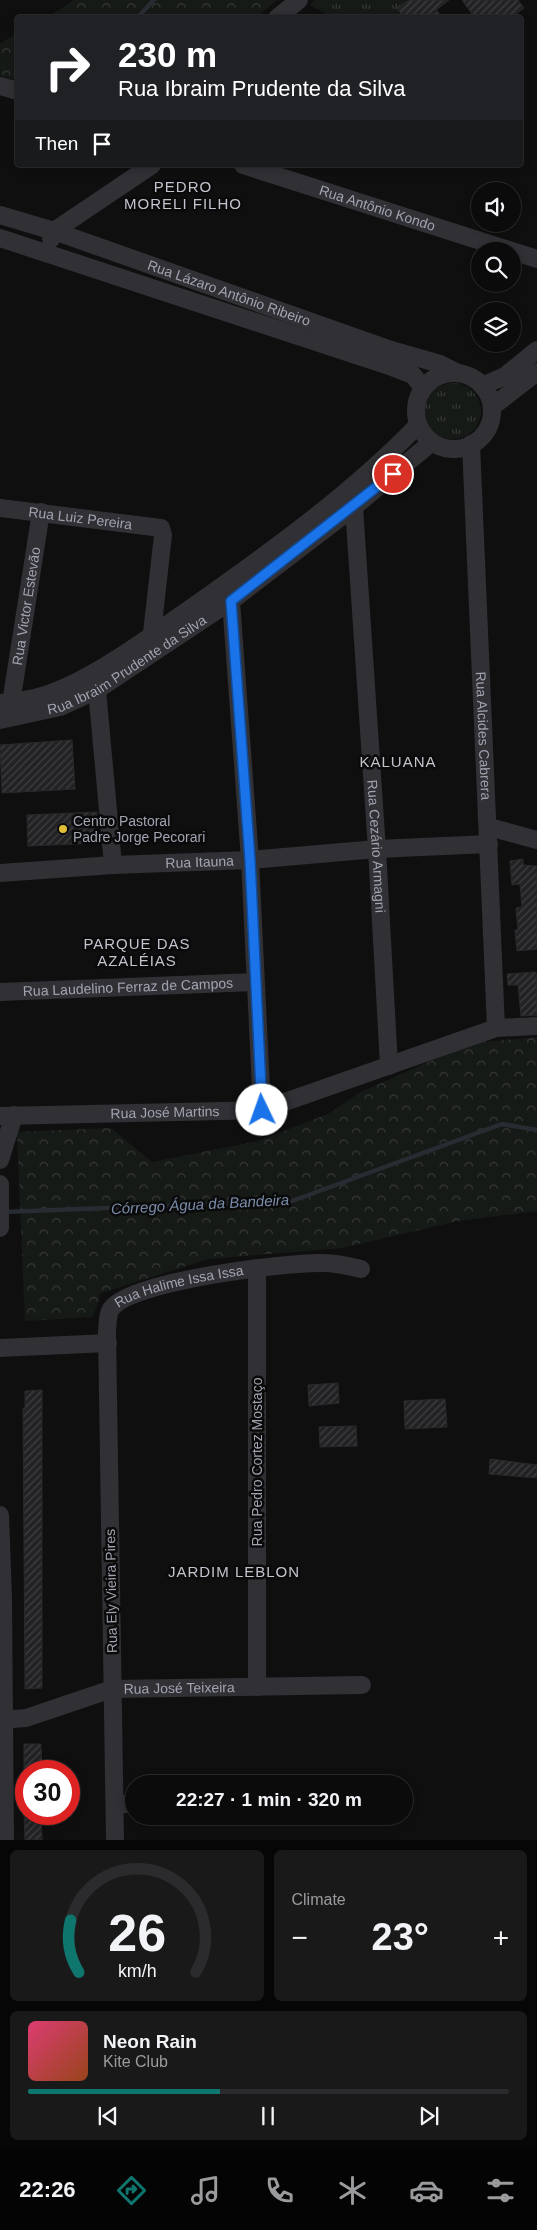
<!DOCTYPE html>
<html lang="en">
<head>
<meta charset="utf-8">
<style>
	body { margin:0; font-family:Arial,sans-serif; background:#19191a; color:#f1f3f6; height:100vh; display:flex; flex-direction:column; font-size:19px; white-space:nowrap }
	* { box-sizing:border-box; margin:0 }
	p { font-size:16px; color:#9a9b9d }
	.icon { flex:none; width:28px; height:28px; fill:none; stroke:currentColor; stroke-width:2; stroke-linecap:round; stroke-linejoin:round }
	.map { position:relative; height:1840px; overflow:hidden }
	.details { display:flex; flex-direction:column; gap:10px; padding:10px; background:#060607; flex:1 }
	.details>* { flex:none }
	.hud { position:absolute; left:15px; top:15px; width:508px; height:152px; border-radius:5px; box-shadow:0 2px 8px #0003,0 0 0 1px #2b2b2d; background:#202124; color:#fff; overflow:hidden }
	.controls { position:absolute; left:471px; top:182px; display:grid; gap:10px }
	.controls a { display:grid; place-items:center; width:50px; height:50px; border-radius:50%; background:#0b0b0c; box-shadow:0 2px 8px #0003,0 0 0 1px #2b2b2d; font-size:25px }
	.speed { position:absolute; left:15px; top:1760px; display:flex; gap:10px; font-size:25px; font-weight:700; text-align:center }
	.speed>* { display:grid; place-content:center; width:65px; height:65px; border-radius:50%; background:#0b0b0c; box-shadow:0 2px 8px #0003,0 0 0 1px #2b2b2d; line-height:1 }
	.speed .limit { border:8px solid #d22; background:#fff; color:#111 }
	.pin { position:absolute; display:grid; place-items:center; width:42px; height:42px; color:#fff; margin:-21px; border:2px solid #fff; border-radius:50%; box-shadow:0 1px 5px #0007 }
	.me { position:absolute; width:55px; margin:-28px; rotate:357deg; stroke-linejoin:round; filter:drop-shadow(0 0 4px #0008) }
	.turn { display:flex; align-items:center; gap:18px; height:105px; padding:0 20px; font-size:22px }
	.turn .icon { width:65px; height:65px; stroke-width:2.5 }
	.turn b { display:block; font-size:35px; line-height:42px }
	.then { display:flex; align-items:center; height:48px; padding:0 20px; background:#0003; gap:10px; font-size:19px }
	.big { font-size:38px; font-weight:700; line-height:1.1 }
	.details .card { flex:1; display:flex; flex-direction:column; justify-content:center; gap:8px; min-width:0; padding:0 18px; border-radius:8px; background:#19191a }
	.details .dial { align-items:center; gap:0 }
	.dial svg { height:130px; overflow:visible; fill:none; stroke:#2b2b2d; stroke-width:7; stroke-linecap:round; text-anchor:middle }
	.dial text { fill:#f1f3f6; stroke:none }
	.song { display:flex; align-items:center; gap:15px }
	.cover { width:60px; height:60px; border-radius:8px; background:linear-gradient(135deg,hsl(340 70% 55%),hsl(20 70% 35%)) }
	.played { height:5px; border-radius:2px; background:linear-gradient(90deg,#0f766e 40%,#2b2b2d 40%) }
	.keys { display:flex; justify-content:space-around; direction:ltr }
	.heat { display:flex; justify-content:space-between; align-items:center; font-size:28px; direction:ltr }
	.details .tiles { flex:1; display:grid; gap:10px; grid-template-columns:1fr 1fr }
	.card:last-child { grid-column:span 2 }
	.trip { position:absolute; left:125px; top:1775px; width:288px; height:50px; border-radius:25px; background:#0b0b0c; box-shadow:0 2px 8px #0003,0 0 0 1px #2b2b2d; font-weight:700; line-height:50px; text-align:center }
	.dock { display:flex; height:80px; justify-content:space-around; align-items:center; background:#040405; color:#9a9b9d }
	.dock .icon { width:35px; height:35px }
	.dock .active { color:#0f766e }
	.dock b { font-size:22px; color:#f1f3f6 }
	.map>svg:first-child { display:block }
	.grass { fill:url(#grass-tufts) }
	.forest { fill:url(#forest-crowns) }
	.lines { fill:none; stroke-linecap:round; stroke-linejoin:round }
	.stream { stroke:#272b32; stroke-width:4.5 }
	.building { fill:url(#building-hatch); stroke:#29292c }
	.minor { stroke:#303035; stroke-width:18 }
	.route-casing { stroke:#114b97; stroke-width:12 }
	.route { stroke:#1a73e8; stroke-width:9 }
	.poi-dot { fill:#e0bf37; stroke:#0a0a0b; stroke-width:2 }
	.labels { text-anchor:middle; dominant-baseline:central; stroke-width:5; stroke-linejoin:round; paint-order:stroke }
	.street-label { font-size:14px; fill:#a1a4b0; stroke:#0a0a0b }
	.poi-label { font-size:14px; fill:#a1a4b0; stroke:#0a0a0b; text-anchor:start }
	.neighbourhood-label { font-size:15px; letter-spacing:1px; fill:#c2c3cc; stroke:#0a0a0b }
	.water-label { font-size:15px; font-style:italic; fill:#7a8ca9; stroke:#0a0a0b }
</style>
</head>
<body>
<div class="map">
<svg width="537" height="1840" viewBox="0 0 537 1840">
	<defs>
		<pattern id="grass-tufts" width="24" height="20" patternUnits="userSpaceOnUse" patternTransform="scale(1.25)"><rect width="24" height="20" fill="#161a17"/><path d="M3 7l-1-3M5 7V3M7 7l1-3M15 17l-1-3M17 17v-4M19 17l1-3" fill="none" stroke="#353836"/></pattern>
		<pattern id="forest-crowns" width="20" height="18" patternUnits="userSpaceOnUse" patternTransform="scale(1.25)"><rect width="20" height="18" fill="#161a17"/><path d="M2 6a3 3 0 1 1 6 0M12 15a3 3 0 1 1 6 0" fill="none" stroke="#353836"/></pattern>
		<pattern id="building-hatch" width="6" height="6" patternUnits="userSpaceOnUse" patternTransform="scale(1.25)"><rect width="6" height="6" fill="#222224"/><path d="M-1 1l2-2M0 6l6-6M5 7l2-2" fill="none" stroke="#3f3f41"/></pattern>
	</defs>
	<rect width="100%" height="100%" fill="#0f0f10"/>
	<!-- grass -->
	<path class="grass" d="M315 0H406L407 2 404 18 332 17 310 5Z
		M425 411a28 28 0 1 1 56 0a28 28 0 1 1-56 0Z"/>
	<!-- forest -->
	<path class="forest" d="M74 0H277L257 17H48Z
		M17 33V81L0 75V44Z
		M537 1037V1211L458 1221 342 1248 209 1259 101 1293 93 1317 25 1321 17 1132 111 1128 152 1162 258 1141 328 1114 361 1092 471 1043Z"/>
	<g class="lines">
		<!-- stream -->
		<path class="stream" d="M137 18 154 0
			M3 1212 292 1201 502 1124 537 1130"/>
	</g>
	<!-- building -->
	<path class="building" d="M409 0H449L436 10 443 18H404L397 8Z
		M462 0H518L524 8 510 18H475Z
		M72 740 75 789 2 793 0 745Z
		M97 812 98 843 28 846 27 815Z
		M523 859V865L537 866V949L517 951 515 930H518L516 908 522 907 520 884 512 885 510 861Z
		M535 972 537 974V1015L521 1016 518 985H508L507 974Z
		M338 1383 339 1403 309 1406 308 1385Z
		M42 1390V1688L25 1689 23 1408H25V1391Z
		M445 1399 447 1427 405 1429 404 1401Z
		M356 1426 357 1446 320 1447 319 1427Z
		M490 1459 537 1465V1478L489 1474Z
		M24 1744H41L42 1771H24Z
		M24 1814H41L42 1840H25Z"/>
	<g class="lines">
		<!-- minor -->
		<g class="minor">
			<path d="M277 18 299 0"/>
			<path d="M0 86 18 91"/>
			<path id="s1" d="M243 165 512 251"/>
			<path id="s2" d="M0 215 54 231 391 350 440 364 458 373"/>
			<path d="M0 238 392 367 413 375 423 388"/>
			<path d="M51 239 54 231 152 165"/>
			<path d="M512 251 537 259"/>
			<circle cx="454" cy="411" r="38"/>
			<path d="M482 386 505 376 537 350"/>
			<path d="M492 407 537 372"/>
			<path id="s3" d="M471 444 496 1028"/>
			<path id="s4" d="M354 507 377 849 389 1066"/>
			<path id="s5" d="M0 508 161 528 163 535 151 642"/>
			<path d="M231 601 250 860 262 1110"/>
			<path d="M97 690 113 865"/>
			<path d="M0 703C23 702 45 697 66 687 111 666 153 634 194 606 273 550 351 494 418 425"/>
			<path id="s6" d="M11 703 41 512"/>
			<path id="s7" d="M0 720 60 707 97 690 231 601 354 507 432 442"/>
			<path d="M489 827 537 840"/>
			<path id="s8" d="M0 873 113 865 250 860 377 849 489 844"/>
			<path id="s9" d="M0 992 255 982"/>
			<path id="s10" d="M0 1116 262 1110 496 1028 537 1026"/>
			<path d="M0 1160 14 1115"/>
			<path d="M0 1184V1228"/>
			<path d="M257 1268V1687"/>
			<path d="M0 1348 108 1343"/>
			<path d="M0 1515 3 1598 5 1840"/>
			<path id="s11" d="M0 1720 26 1718 112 1689 362 1685"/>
			<path d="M115 1804H134"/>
			<path id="s12" d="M115 1840 107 1331C108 1324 107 1315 111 1309 129 1281 288 1262 323 1263 336 1263 349 1266 361 1269"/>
		</g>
	</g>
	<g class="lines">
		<!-- route casing -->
		<g class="route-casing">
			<path id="route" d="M262 1110 250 860 231 601 393 474"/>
		</g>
		<!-- route -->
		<use href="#route" class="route"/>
	</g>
	<!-- markers -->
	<circle class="poi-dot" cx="63" cy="829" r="5"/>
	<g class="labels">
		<!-- street labels -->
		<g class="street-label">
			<text stroke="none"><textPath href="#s1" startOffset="141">Rua Antônio Kondo</textPath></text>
			<text stroke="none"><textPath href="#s2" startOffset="242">Rua Lázaro Antônio Ribeiro</textPath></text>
			<text stroke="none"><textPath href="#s5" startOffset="81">Rua Luiz Pereira</textPath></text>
			<text stroke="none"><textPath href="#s6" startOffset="98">Rua Victor Estevão</textPath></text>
			<text stroke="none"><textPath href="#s7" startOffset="140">Rua Ibraim Prudente da Silva</textPath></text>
			<text stroke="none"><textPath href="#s3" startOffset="292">Rua Alcides Cabrera</textPath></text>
			<text stroke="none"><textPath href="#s4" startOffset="340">Rua Cezário Armagni</textPath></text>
			<text stroke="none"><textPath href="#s8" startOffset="200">Rua Itauna</textPath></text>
			<text stroke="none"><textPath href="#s9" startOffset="128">Rua Laudelino Ferraz de Campos</textPath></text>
			<text stroke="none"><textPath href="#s10" startOffset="165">Rua José Martins</textPath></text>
			<text stroke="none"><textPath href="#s12" startOffset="605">Rua Halime Issa Issa</textPath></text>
			<text transform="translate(257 1462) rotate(-90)">Rua Pedro Cortez Mostaço</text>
			<text transform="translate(111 1591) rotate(-91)">Rua Ely Vieira Pires</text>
			<text stroke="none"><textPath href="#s11" startOffset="184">Rua José Teixeira</textPath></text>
		</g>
		<!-- poi labels -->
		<g class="poi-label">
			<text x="73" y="821">Centro Pastoral<tspan x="73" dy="16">Padre Jorge Pecorari</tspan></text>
		</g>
		<!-- neighbourhood labels -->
		<g class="neighbourhood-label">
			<text x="183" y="186">PEDRO<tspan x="183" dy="17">MORELI FILHO</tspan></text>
			<text x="398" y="761">KALUANA</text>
			<text x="137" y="943">PARQUE DAS<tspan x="137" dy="17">AZALÉIAS</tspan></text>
			<text x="234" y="1571">JARDIM LEBLON</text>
		</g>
		<!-- water labels -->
		<g class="water-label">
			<text transform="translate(200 1204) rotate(-3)">Córrego Água da Bandeira</text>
		</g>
	</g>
</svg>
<div class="controls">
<a><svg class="icon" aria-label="sound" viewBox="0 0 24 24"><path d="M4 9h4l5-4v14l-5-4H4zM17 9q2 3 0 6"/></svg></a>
<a><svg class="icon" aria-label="search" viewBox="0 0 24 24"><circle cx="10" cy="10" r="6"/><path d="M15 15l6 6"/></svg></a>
<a><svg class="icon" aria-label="layers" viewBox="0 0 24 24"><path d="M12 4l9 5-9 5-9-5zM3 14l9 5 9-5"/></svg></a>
</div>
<div class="speed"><div class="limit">30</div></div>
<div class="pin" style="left:393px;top:474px;background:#d93025"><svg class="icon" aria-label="arrive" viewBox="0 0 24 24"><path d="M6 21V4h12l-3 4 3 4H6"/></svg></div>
<svg class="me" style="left:262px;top:1110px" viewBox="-20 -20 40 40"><circle r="19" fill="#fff"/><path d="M0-13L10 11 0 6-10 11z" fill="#1a73e8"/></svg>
<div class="trip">22:27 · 1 min · 320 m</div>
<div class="hud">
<div class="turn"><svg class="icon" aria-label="right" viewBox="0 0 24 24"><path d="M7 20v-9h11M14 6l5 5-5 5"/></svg><div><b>230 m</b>Rua Ibraim Prudente da Silva</div></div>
<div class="then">Then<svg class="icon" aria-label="arrive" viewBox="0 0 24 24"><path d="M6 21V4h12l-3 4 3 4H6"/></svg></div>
</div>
</div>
<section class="details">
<div class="tiles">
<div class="card dial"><svg viewBox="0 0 100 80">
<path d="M14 69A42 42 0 1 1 86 69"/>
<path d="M14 69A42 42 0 0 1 9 37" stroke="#0f766e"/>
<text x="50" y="56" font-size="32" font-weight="700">26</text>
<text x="50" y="72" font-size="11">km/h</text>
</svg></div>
<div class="card"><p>Climate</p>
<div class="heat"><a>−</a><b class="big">23°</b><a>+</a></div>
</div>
<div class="card">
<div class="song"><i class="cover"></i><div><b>Neon Rain</b><p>Kite Club</p></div></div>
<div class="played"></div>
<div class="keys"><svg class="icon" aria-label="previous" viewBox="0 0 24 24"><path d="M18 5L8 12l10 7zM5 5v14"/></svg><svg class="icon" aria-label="pause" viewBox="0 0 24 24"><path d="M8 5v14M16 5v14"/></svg><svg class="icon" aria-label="next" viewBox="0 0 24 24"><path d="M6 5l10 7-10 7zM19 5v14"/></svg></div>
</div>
</div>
</section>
<nav class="dock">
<b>22:26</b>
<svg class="icon active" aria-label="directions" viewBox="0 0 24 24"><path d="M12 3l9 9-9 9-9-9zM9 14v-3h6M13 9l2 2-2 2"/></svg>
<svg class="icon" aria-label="music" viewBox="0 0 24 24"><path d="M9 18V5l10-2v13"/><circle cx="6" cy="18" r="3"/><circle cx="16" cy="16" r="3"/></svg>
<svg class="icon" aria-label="phone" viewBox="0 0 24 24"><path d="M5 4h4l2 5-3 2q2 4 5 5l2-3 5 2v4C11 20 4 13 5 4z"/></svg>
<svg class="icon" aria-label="climate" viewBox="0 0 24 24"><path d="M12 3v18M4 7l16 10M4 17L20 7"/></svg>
<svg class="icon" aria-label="car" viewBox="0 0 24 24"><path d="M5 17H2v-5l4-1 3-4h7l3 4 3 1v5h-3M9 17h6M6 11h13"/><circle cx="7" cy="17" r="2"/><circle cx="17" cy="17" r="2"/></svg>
<svg class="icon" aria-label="filters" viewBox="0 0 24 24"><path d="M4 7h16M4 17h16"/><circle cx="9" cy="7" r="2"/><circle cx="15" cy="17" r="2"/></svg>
</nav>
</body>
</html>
